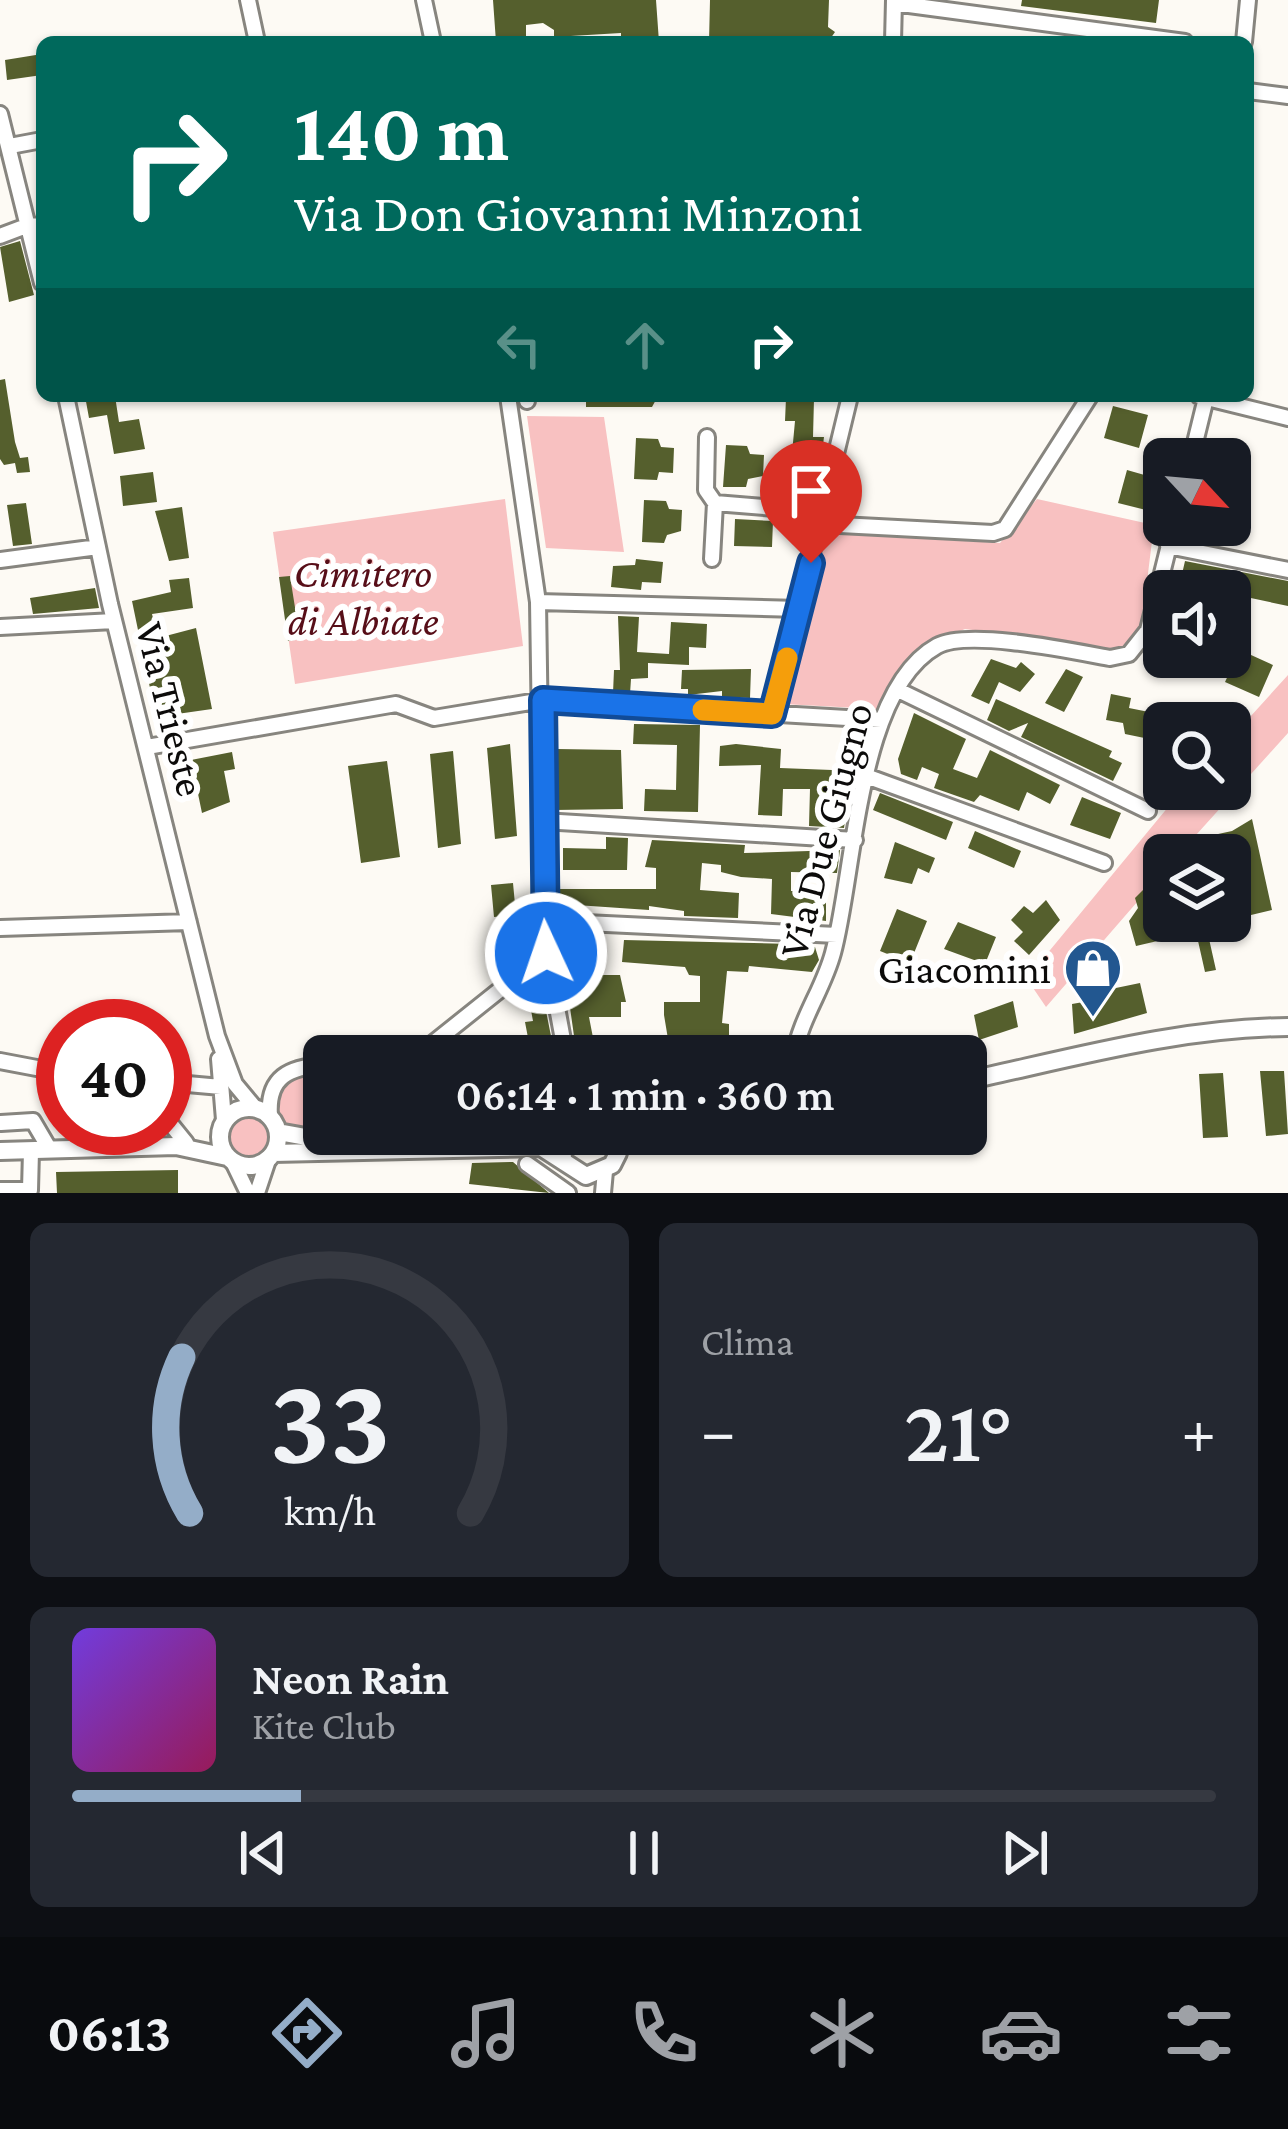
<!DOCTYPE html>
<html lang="it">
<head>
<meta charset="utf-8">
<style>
	body { margin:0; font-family:"Crimson Pro",serif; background:#242831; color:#f1f3f6; height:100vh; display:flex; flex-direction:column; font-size:45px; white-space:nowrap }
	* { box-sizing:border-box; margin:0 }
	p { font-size:39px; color:#9ea1a6 }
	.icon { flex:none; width:66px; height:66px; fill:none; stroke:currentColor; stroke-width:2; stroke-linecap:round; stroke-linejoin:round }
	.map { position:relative; height:1193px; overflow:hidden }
	.details { display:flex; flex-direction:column; gap:30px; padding:30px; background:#0d0f14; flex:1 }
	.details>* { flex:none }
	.hud { position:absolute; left:36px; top:36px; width:1218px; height:366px; border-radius:18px; box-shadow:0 3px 9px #0004; background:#00695c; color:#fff; overflow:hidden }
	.needle { width:78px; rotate:116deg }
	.buttons { position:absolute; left:1143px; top:438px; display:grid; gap:24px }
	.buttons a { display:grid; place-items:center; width:108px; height:108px; border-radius:18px; background:#171b24; box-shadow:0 3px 9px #0004; font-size:60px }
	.speed { position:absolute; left:36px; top:999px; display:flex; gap:24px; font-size:60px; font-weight:700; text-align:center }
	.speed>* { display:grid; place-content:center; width:156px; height:156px; border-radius:50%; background:#171b24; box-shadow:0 3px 9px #0004; line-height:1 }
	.speed .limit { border:18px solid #d22; background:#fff; color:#111 }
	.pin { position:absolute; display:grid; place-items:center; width:102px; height:102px; color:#fff; margin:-123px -51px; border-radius:50% 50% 50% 0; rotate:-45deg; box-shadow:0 0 12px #0007 }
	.pin .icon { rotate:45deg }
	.me { position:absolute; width:132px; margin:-66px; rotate:357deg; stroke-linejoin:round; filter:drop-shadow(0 0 9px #0008) }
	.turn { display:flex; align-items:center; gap:42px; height:252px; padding:0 60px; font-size:54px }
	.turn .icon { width:156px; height:156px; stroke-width:2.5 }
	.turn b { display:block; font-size:84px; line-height:102px }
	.lanes { display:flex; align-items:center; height:114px; padding:0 60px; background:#0003; justify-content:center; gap:60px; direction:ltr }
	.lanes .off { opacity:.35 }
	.big { font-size:90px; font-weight:600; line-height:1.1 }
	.details .tile { flex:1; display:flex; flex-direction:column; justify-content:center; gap:18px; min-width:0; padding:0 42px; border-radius:18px; background:#242831 }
	.details .dial { align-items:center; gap:0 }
	.dial svg { height:312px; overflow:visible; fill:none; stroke:#363941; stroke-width:7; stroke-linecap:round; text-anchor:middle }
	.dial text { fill:#f1f3f6; stroke:none }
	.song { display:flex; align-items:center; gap:36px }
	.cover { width:144px; height:144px; border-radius:18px; background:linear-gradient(135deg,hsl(260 70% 55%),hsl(330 70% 35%)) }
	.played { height:12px; border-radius:6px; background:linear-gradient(90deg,#94adc8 20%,#363941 20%) }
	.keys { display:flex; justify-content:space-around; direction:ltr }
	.heat { display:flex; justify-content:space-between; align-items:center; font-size:66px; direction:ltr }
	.details .tiles { flex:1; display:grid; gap:30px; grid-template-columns:1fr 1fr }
	.tile:last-child { grid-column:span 2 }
	.trip { position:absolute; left:303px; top:1035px; width:684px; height:120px; border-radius:18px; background:#171b24; box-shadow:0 3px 9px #0004; font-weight:600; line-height:120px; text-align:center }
	.tabs { display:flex; height:192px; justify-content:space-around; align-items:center; background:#090b0e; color:#9ea1a6 }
	.tabs .icon { width:84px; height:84px }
	.tabs .on { color:#94adc8 }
	.tabs b { font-size:54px; color:#f1f3f6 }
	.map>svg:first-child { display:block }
	.green { fill:#f8c1c1 }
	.building { fill:#555f2d }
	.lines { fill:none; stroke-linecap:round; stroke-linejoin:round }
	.minor-casing { stroke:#87857f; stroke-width:20 }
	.major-casing { stroke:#87857f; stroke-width:22 }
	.minor { stroke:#fff; stroke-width:14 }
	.major { stroke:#fff; stroke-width:16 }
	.route-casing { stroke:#114b97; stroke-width:30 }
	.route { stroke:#1a73e8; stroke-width:21 }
	.slow { stroke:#f59e0b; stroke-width:21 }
	.labels { text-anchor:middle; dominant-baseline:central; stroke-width:12; stroke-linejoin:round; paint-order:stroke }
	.park-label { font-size:42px; font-style:italic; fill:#570e18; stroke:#fff }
	.street-label { font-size:42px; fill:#0c0b0a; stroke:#fff }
	.poi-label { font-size:42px; fill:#0c0b0a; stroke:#fff; text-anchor:end }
</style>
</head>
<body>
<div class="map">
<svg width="1288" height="1193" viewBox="0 0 1288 1193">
	<rect width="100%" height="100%" fill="#fdfaf4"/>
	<!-- green -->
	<path class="green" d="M527 416 604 417 624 552 546 548Z
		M505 499 523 646 295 684 273 532Z
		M1037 499 1154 525 1140 638 1123 650 965 629 925 645 877 709 783 704 827 533 1000 543Z
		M1288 675V733L1178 855H1164V871L1046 1007 1029 982 1046 955 1183 789H1230V739Z
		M324 1073V1132L286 1127 275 1105 282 1082Z
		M227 1137a22 22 0 1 1 44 0a22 22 0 1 1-44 0Z"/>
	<!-- building -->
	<path class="building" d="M493 0H656L659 42H621V33L554 37V30L543 23 526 25V37L496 42Z
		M710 0H829L828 27 835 32 828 42H709Z
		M1022 0H1159L1156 23 1021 6Z
		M42 54V75L7 80 5 60Z
		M20 241 34 295 9 302 0 247Z
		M5 379 15 442 20 458 28 457 30 472 17 473 15 463 4 465 0 459V380Z
		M85 396H115L119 422 139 419 145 449 114 454 107 415 89 418Z
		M586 396H658L652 407H586Z
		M786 398 814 399 813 437H824L819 476 790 475 795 421H785Z
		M1113 406 1148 415 1139 448 1104 438Z
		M636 438 658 439 661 447 674 448 673 473 659 472 657 480 634 479Z
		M726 445 747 446 750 454 764 455 763 476 748 479 746 487H723Z
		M1127 470 1162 480 1154 512 1118 503Z
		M153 472 157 502 123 506 120 476Z
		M644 500 666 501 669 509 682 510 681 531 667 535 664 543 642 542Z
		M26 503 32 544 13 546 7 505Z
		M182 507 189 558 169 561 155 511Z
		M735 519 773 521 772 547 734 546Z
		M636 559 663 562 661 583 642 582 641 590 611 587 613 566 635 565Z
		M1185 561 1288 581V606L1180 583Z
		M290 576 300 639 288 641 279 577Z
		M189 578 193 608 152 614 158 638 196 628 212 709 156 717 132 601 171 592 169 580Z
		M95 588 99 608 33 614 30 598Z
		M618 616 639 617 637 652 669 654 671 622 707 624 706 648 689 647V665L648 663V678L631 679 630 694 613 693 614 670H620Z
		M1240 650 1273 665 1259 697 1225 682Z
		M991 659 1016 668 1021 662 1035 674 1020 692 999 682 989 704 971 696Z
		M751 669 750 698 722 697V691L688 695V689H681L682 670Z
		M1066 669 1083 677 1064 712 1045 703Z
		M1111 694 1131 698 1129 708 1164 715V742L1125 734 1123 723 1106 720Z
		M996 699 1112 751 1109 757 1122 763 1113 781 1021 737 1028 723 1009 731 987 720Z
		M914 713 966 739 953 769 977 778 990 750 1060 785 1050 804 1027 792 1019 811 980 795 974 802 934 788 939 774 922 767 917 780 901 774 898 759Z
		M634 724 700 725 698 812 644 811 645 789 676 790 677 745 633 744Z
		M510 744 517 836 495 839 487 748Z
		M736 744 781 749 780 768 832 770 831 807H847L844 828 809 826 810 789H783L782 816 758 815 761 765 719 766 720 746Z
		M557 749 621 750 623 809 554 810Z
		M453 751 461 844 438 848 430 754Z
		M232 752 235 769 224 771 230 802 202 813 191 760Z
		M387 761 400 857 361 863 348 766Z
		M880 793 953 822 946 840 873 810Z
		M1082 797 1121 813 1110 839 1070 825Z
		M1252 819 1272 910 1230 920V855H1179L1195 839 1232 831Z
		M975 831 1021 851 1014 868 968 848Z
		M606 837 628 838 627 870H563V848L606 849Z
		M652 840 745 845 744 853 840 850 837 873 791 872V891H826V921L771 914 772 879 741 877 721 872V865L702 863 700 890 739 893 738 918 684 916V911L649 906V910L576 905V911L559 910V889H656V868L645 867Z
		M895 842 935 858 929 873 918 868 912 884 884 878Z
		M1164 869V921H1205L1216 970 1205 972 1196 932 1136 946 1129 921 1138 908 1135 898Z
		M513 883 516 915 494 917 491 885Z
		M1046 900 1060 920 1029 955 1014 941 1023 932 1011 920 1024 906 1033 913Z
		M897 909 927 921 910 963 880 951Z
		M958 922 996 937 985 964 944 949Z
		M624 940 793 944 815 947 819 960 812 972 749 966 748 972 727 971 722 1023 729 1024V1046H706V1035L668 1039 664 1015V1002H700V976L689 975 685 967 622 962Z
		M584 948 588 975H620L626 1002H621V1017H589L595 1048 576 1050 562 951Z
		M1103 955 1111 989 1140 983 1147 1013 1074 1034 1072 1004 1089 1001 1080 961Z
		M542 991 554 1051 522 1056 520 1045 529 1043 525 1022 533 1021 528 994Z
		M1013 1001 1018 1027 979 1040 974 1015Z
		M1260 1071H1284L1288 1134 1266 1136Z
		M1223 1073 1228 1137 1203 1138 1199 1074Z
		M513 1162 549 1193 469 1184 472 1163Z
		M178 1170V1193H57L56 1172Z"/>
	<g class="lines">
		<!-- minor casing -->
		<g class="minor-casing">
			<path id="minor" d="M248 0 257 42
				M424 0 433 42
				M894 3 1185 42
				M893 42 894 0
				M1244 42 1248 0
				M1248 91 1288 96
				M0 114 42 283
				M10 146 42 140
				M0 236 29 225 42 226
				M66 396 110 604 217 1036 235 1084 255 1108
				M508 396 538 602 543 932 566 1056
				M526 396 527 401
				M1199 396 1288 418
				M707 437 706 490 715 503 824 512
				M1191 459 1206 398
				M821 524 993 533 1005 529 1090 396
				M1168 546 1288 570
				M712 559 715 503
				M0 560 98 547
				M538 602 799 609
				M0 627 114 621
				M898 690 1148 811
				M773 714 850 396
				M147 747 396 704 434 718 543 700 881 720
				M866 776 1104 863
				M543 821 855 840
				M543 921 837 935
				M0 928 189 922
				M417 1056 546 953
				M647 1056 694 1052
				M794 1056C801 1017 823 990 833 953 855 873 857 690 937 646 968 629 1072 651 1110 658L1129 654 1148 630 1174 525
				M219 1059 224 1120
				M0 1061 63 1073
				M165 1082 221 1087
				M270 1116C267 1077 289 1067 324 1065
				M169 1122 186 1143
				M1 1123 33 1121 50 1150
				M391 1138 395 1134
				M233 1162 248 1193
				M527 1164 568 1193
				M0 1190H30L31 1151
				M257 1193 269 1157
				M603 1193 605 1171"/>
		</g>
		<!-- major casing -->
		<g class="major-casing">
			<path id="major" d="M966 1081C1072 1058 1178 1028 1288 1027
				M220 1137a29 29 0 1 1 58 0a29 29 0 1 1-58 0Z
				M278 1132 317 1139
				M562 1134 563 1161
				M643 1134 686 1139 726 1134
				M0 1151 176 1146 227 1157
				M273 1153 541 1147 586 1176 612 1165 618 1153 615 1134"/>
		</g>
		<!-- minor -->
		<use href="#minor" class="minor"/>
		<!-- major -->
		<use href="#major" class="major"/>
	</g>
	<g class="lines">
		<!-- route casing -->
		<g class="route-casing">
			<path id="route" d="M546 953 543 700 772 714 811 563"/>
		</g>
		<!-- route -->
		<use href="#route" class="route"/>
		<!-- slow -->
		<path class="slow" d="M703 710 772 714 787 658"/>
	</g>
	<!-- icons -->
	<defs>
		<g id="shop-pin" transform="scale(3)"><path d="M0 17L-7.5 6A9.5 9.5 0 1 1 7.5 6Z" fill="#225790" stroke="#fff"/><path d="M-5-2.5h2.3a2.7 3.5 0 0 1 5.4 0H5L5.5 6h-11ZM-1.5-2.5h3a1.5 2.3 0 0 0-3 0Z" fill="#fff"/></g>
	</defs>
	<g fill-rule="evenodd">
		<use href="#shop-pin" x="1093" y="968"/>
	</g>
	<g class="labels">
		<!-- park labels -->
		<g class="park-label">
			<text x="363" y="572">Cimitero<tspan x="363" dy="48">di Albiate</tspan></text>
		</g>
		<!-- street labels -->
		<g class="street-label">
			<text transform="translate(171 709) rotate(76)">Via Trieste</text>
			<text transform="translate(825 830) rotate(-75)">Via Due Giugno</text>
		</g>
		<!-- poi labels -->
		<g class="poi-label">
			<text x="1051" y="968">Giacomini</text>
		</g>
	</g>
</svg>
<div class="buttons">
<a><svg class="needle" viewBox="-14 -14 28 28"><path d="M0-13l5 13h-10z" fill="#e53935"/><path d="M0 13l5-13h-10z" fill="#9ea1a6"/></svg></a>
<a><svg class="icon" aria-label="sound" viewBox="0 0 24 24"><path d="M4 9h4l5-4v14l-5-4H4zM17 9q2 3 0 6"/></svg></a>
<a><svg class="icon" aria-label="search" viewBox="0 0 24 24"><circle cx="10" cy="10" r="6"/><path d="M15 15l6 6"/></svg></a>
<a><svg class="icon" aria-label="layers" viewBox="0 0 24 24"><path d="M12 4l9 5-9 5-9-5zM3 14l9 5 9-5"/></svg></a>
</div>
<div class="speed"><div class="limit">40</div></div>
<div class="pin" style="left:811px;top:563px;background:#d93025"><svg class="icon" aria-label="arrive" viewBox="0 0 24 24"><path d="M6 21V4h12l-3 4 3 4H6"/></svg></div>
<svg class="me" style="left:546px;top:953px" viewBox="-20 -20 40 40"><circle r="17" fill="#1a73e8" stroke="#fff" stroke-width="3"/><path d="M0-11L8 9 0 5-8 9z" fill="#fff"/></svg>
<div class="trip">06:14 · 1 min · 360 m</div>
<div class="hud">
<div class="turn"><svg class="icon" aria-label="right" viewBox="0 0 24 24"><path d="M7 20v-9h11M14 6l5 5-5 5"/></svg><div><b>140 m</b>Via Don Giovanni Minzoni</div></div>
<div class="lanes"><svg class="icon off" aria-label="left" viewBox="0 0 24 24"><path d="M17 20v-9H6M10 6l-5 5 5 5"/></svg><svg class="icon off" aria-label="ahead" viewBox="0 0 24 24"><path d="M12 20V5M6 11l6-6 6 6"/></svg><svg class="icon" aria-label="right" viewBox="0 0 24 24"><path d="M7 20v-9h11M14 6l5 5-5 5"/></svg></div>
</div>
</div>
<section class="details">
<div class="tiles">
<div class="tile dial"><svg viewBox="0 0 100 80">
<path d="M14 69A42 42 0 1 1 86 69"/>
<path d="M14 69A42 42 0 0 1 12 29" stroke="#94adc8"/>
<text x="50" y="56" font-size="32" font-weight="700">33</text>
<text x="50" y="72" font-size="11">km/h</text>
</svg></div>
<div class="tile"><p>Clima</p>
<div class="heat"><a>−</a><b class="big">21°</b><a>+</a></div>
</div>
<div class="tile">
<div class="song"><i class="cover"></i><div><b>Neon Rain</b><p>Kite Club</p></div></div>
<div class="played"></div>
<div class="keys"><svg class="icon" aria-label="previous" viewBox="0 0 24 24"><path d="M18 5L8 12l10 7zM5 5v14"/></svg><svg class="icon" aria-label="pause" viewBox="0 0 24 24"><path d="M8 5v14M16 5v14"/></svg><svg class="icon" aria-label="next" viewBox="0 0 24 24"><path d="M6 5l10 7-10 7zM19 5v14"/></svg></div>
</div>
</div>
</section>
<nav class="tabs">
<b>06:13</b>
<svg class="icon on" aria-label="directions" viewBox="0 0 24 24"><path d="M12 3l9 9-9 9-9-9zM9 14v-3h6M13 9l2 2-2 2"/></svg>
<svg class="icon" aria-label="music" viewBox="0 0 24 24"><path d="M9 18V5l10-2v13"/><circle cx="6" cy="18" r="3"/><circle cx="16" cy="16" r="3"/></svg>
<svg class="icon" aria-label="phone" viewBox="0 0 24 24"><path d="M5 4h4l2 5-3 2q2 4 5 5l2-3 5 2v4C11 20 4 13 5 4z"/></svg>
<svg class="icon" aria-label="climate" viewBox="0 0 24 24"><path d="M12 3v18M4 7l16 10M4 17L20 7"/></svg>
<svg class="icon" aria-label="car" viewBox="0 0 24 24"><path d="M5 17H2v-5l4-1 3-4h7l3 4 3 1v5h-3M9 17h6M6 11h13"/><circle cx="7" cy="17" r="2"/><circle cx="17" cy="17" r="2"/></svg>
<svg class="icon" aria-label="filters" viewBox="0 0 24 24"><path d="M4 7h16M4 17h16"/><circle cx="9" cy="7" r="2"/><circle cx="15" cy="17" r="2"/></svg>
</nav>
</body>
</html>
